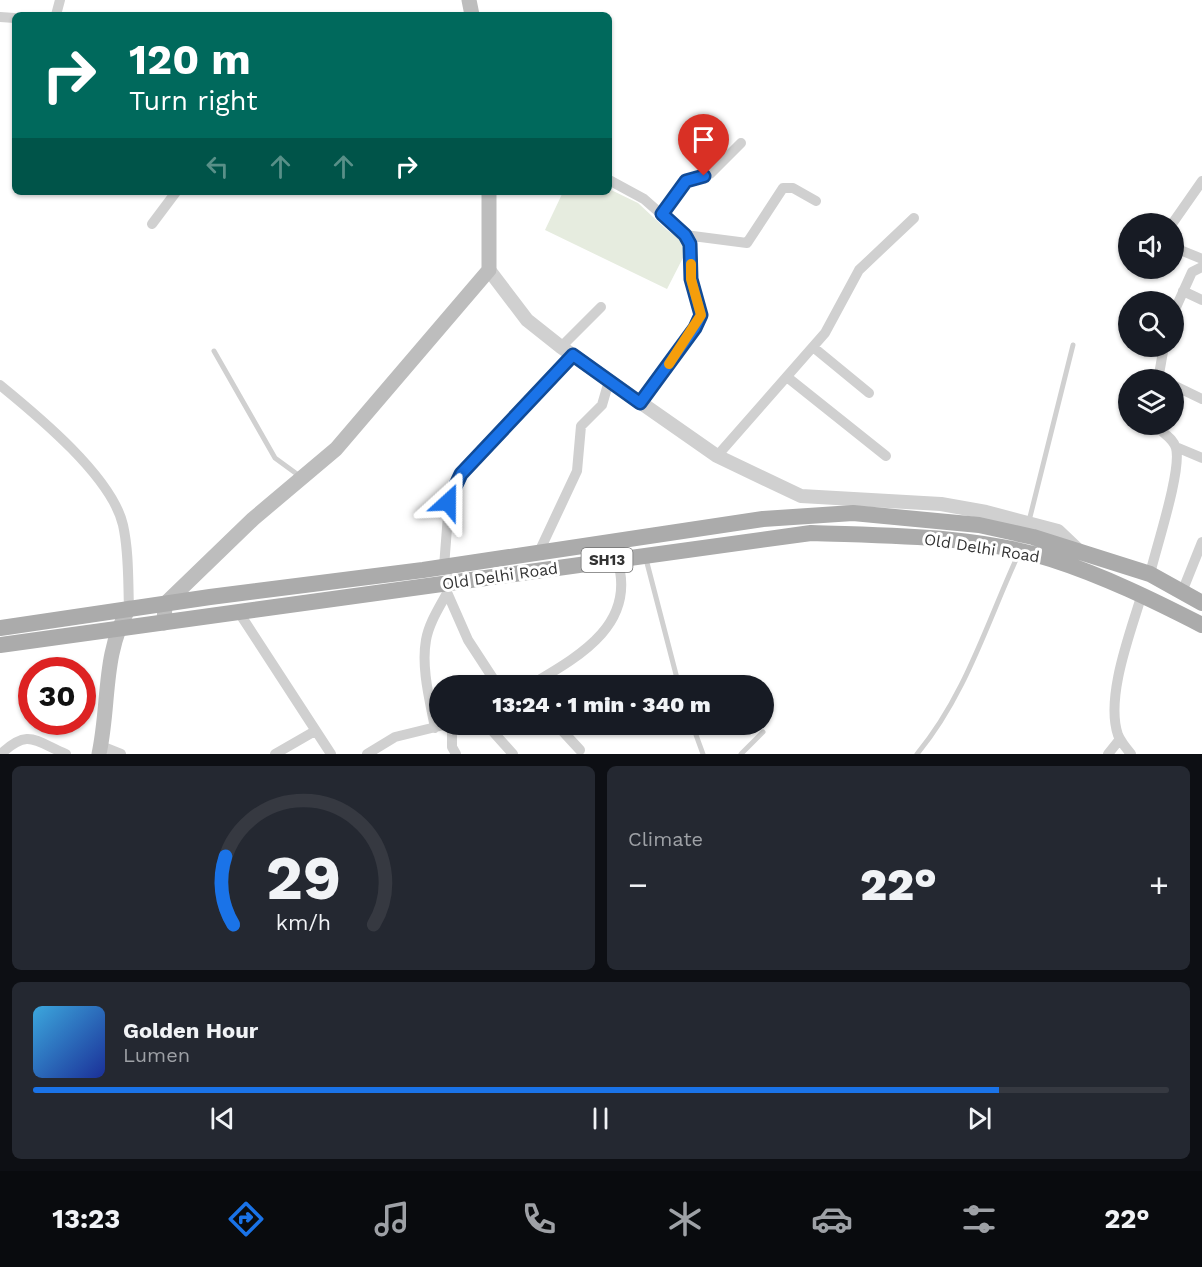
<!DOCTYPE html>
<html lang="en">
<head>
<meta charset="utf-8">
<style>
	body { margin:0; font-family:"Work Sans",sans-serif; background:#242831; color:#f1f3f6; height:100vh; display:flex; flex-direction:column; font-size:22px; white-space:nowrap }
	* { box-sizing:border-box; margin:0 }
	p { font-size:20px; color:#9ea1a6 }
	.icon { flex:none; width:33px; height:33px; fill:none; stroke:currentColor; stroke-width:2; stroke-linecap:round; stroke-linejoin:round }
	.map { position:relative; height:754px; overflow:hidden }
	.sheet { display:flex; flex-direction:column; gap:12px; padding:12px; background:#0d0f14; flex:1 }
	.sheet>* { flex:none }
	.banner { position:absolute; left:12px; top:12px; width:600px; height:183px; border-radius:9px; box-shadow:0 2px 4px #0004; background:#00695c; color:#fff; overflow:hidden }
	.tools { position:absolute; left:1118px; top:213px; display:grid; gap:12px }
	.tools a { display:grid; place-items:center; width:66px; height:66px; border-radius:50%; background:#171b24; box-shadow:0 2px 4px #0004; font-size:30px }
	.speed { position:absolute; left:18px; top:657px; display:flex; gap:12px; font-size:30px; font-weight:700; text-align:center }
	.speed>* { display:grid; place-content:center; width:78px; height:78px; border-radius:50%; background:#171b24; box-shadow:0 2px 4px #0004; line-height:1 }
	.speed .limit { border:9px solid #d22; background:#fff; color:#111 }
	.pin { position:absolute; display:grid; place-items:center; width:51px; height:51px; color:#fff; margin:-62px -26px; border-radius:50% 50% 50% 0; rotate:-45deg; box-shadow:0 0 6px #0007 }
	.pin .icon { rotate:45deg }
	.me { position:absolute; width:66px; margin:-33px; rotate:24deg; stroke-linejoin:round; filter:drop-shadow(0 0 4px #0008) }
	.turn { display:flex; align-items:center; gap:21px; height:126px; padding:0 18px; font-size:27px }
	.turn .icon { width:78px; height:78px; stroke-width:2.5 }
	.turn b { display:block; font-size:42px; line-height:51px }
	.lanes { display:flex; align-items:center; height:57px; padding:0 18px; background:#0003; justify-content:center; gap:30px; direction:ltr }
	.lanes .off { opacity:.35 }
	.big { font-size:45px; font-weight:800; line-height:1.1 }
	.sheet .widget { flex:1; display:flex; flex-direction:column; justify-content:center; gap:9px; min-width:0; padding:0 21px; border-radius:9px; background:#242831 }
	.sheet .dial { align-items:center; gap:0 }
	.dial svg { height:156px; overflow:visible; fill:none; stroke:#363941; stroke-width:7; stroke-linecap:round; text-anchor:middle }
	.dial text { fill:#f1f3f6; stroke:none }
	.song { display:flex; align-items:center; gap:18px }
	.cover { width:72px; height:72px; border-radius:9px; background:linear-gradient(135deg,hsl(200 70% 55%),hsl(230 70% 35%)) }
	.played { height:6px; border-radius:3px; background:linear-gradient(90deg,#1a73e8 85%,#363941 85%) }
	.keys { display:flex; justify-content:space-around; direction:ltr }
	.heat { display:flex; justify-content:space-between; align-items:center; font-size:33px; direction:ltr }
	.sheet .tiles { flex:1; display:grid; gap:12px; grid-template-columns:1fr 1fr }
	.widget:last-child { grid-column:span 2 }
	.trip { position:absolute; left:429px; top:675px; width:345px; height:60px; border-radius:30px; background:#171b24; box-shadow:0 2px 4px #0004; font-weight:800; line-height:60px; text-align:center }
	.menu { display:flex; height:96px; justify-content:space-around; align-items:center; background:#090b0e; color:#9ea1a6 }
	.menu .icon { width:42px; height:42px }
	.menu .current { color:#1a73e8 }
	.menu b { font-size:27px; color:#f1f3f6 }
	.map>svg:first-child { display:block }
	.green { fill:#e6ecdf }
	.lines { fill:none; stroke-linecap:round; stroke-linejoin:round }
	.service { stroke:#d0d0d0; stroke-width:5 }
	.minor { stroke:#d0d0d0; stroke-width:10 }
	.tertiary { stroke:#d0d0d0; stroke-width:14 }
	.secondary { stroke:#bdbdbd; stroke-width:15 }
	.primary { stroke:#ababab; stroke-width:16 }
	.route-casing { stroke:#114b97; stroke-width:15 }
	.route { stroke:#1a73e8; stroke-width:10 }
	.slow { stroke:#f59e0b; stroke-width:10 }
	.labels { text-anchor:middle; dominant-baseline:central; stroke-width:6; stroke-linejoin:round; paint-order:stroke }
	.shield { fill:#fff; stroke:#707070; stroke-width:1.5 }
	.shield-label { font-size:15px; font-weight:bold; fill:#333 }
	.street-label { font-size:16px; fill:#333; stroke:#fff }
</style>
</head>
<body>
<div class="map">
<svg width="1202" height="754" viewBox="0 0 1202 754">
	<rect width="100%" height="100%" fill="#fff"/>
	<!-- green -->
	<path class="green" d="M609 189 638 203 667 230 689 246 667 289 545 230 563 192H609Z"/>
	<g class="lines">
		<!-- service -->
		<path class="service" d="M214 351 275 458 301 477
			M1029 521 1073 345
			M646 559 679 686
			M692 724 703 754
			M741 754 763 732
			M917 754C966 695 987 622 1019 553"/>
		<!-- minor -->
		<path class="minor" d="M56 15 60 0
			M0 17 15 18
			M609 180 644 199 685 235 691 248V279L701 308 695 329 640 403
			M661 214 686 181 710 174 741 143
			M152 224 176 192
			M1172 224 1202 181
			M685 235 747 243 783 188H793L816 201
			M1173 247 1202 259
			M1183 291 1202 300
			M1173 314 1192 272 1202 267
			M561 347 601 307
			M813 347 869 393
			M787 377 886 456
			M1158 380 1164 346
			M0 385C38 416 112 477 123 525 129 552 128 581 129 608
			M1173 385 1202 399
			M1176 447 1202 458
			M717 456 825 333 859 270 914 218
			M539 552 577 471 581 426 602 405 609 381
			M444 567 449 502 455 483 573 355
			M1150 574C1156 548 1182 470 1176 448 1173 437 1161 433 1155 424
			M446 590 468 640 498 686
			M1182 592 1202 542
			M238 611 331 754
			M529 686C578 657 638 625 617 559
			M452 724V747L456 754
			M486 724 513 754
			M556 724 580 750
			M435 728C430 701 421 668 426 640 429 623 439 608 447 593
			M101 746 121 754
			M1 754C28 728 35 741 66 754
			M275 754 315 731
			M367 754 395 737 448 724
			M1108 754 1120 739
			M1131 754C1126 748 1121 742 1118 735 1105 697 1131 631 1142 594"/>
		<!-- tertiary -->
		<path class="tertiary" d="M489 270 527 320 561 347 717 456 801 496 941 504 986 512 1058 531 1078 550"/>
		<!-- secondary -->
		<path class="secondary" d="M469 0 472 15
			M164 623 165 604 253 519 336 449 489 270V192
			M99 754C110 703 102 654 129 608"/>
		<!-- primary -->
		<path class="primary" d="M0 628 210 597 423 570 763 519 853 513 979 525 1033 537 1150 574 1202 603
			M0 645 811 533C891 536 974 535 1051 559 1104 576 1153 600 1202 625"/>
	</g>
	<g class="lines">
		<!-- route casing -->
		<g class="route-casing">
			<path id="route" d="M448 502 461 474 573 355 640 403 695 328 701 315 691 279 690 244 685 235 662 214 686 181 704 176"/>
		</g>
		<!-- route -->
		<use href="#route" class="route"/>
		<!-- slow -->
		<path class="slow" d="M669 364 701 315 691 279V264"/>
	</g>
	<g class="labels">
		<!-- shield labels -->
		<rect class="shield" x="581.5" y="548" width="51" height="24" rx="4.5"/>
		<g class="shield-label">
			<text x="607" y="560">SH13</text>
		</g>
		<!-- street labels -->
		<g class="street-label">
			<text transform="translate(982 548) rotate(9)">Old Delhi Road</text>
			<text transform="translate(500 576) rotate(-8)">Old Delhi Road</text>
		</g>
	</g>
</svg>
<div class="tools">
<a><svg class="icon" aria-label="sound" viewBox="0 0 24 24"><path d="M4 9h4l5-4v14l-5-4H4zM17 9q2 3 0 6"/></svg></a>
<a><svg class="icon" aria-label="search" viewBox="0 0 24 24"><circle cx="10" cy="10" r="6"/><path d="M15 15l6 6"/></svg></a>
<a><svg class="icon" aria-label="layers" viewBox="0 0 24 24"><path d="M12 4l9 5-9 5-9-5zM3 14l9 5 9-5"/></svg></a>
</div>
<div class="speed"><div class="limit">30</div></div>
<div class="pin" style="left:704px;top:176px;background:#d93025"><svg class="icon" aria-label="arrive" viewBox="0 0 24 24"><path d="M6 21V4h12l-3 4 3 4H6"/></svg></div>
<svg class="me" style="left:448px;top:502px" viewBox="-20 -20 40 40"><path d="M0-17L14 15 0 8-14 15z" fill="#1a73e8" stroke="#fff" stroke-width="4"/></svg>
<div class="trip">13:24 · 1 min · 340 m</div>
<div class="banner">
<div class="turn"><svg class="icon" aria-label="right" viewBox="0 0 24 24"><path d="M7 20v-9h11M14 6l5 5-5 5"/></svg><div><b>120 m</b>Turn right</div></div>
<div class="lanes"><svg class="icon off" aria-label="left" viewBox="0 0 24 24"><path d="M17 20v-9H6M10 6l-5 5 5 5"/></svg><svg class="icon off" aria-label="ahead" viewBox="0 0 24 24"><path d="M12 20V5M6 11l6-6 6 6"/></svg><svg class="icon off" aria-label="ahead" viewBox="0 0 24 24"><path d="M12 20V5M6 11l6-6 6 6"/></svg><svg class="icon" aria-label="right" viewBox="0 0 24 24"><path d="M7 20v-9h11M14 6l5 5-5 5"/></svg></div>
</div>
</div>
<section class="sheet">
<div class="tiles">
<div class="widget dial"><svg viewBox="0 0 100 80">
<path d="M14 69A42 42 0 1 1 86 69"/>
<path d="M14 69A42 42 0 0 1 10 34" stroke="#1a73e8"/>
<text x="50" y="56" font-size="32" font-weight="700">29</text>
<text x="50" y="72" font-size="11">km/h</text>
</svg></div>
<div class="widget"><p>Climate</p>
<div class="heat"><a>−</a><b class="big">22°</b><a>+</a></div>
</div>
<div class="widget">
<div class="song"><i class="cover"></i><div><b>Golden Hour</b><p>Lumen</p></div></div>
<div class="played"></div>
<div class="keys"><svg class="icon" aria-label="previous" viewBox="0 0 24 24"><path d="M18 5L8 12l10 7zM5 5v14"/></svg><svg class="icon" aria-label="pause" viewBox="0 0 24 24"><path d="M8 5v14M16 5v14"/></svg><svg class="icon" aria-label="next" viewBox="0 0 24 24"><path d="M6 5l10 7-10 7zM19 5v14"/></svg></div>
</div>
</div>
</section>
<nav class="menu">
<b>13:23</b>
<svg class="icon current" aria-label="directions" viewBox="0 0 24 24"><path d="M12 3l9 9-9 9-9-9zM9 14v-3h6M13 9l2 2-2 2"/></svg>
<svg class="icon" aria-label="music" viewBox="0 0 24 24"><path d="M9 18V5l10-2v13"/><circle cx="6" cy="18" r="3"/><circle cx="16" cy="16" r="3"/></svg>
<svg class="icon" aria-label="phone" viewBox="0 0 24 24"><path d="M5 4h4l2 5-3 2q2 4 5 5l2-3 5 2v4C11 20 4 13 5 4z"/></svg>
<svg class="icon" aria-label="climate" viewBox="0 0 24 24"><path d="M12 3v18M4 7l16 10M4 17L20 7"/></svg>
<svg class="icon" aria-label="car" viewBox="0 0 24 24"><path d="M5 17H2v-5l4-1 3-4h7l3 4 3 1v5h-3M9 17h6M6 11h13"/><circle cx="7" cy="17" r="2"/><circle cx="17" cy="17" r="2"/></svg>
<svg class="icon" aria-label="filters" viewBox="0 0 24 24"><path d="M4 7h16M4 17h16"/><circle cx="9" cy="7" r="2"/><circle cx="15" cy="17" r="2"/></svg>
<b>22°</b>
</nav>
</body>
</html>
